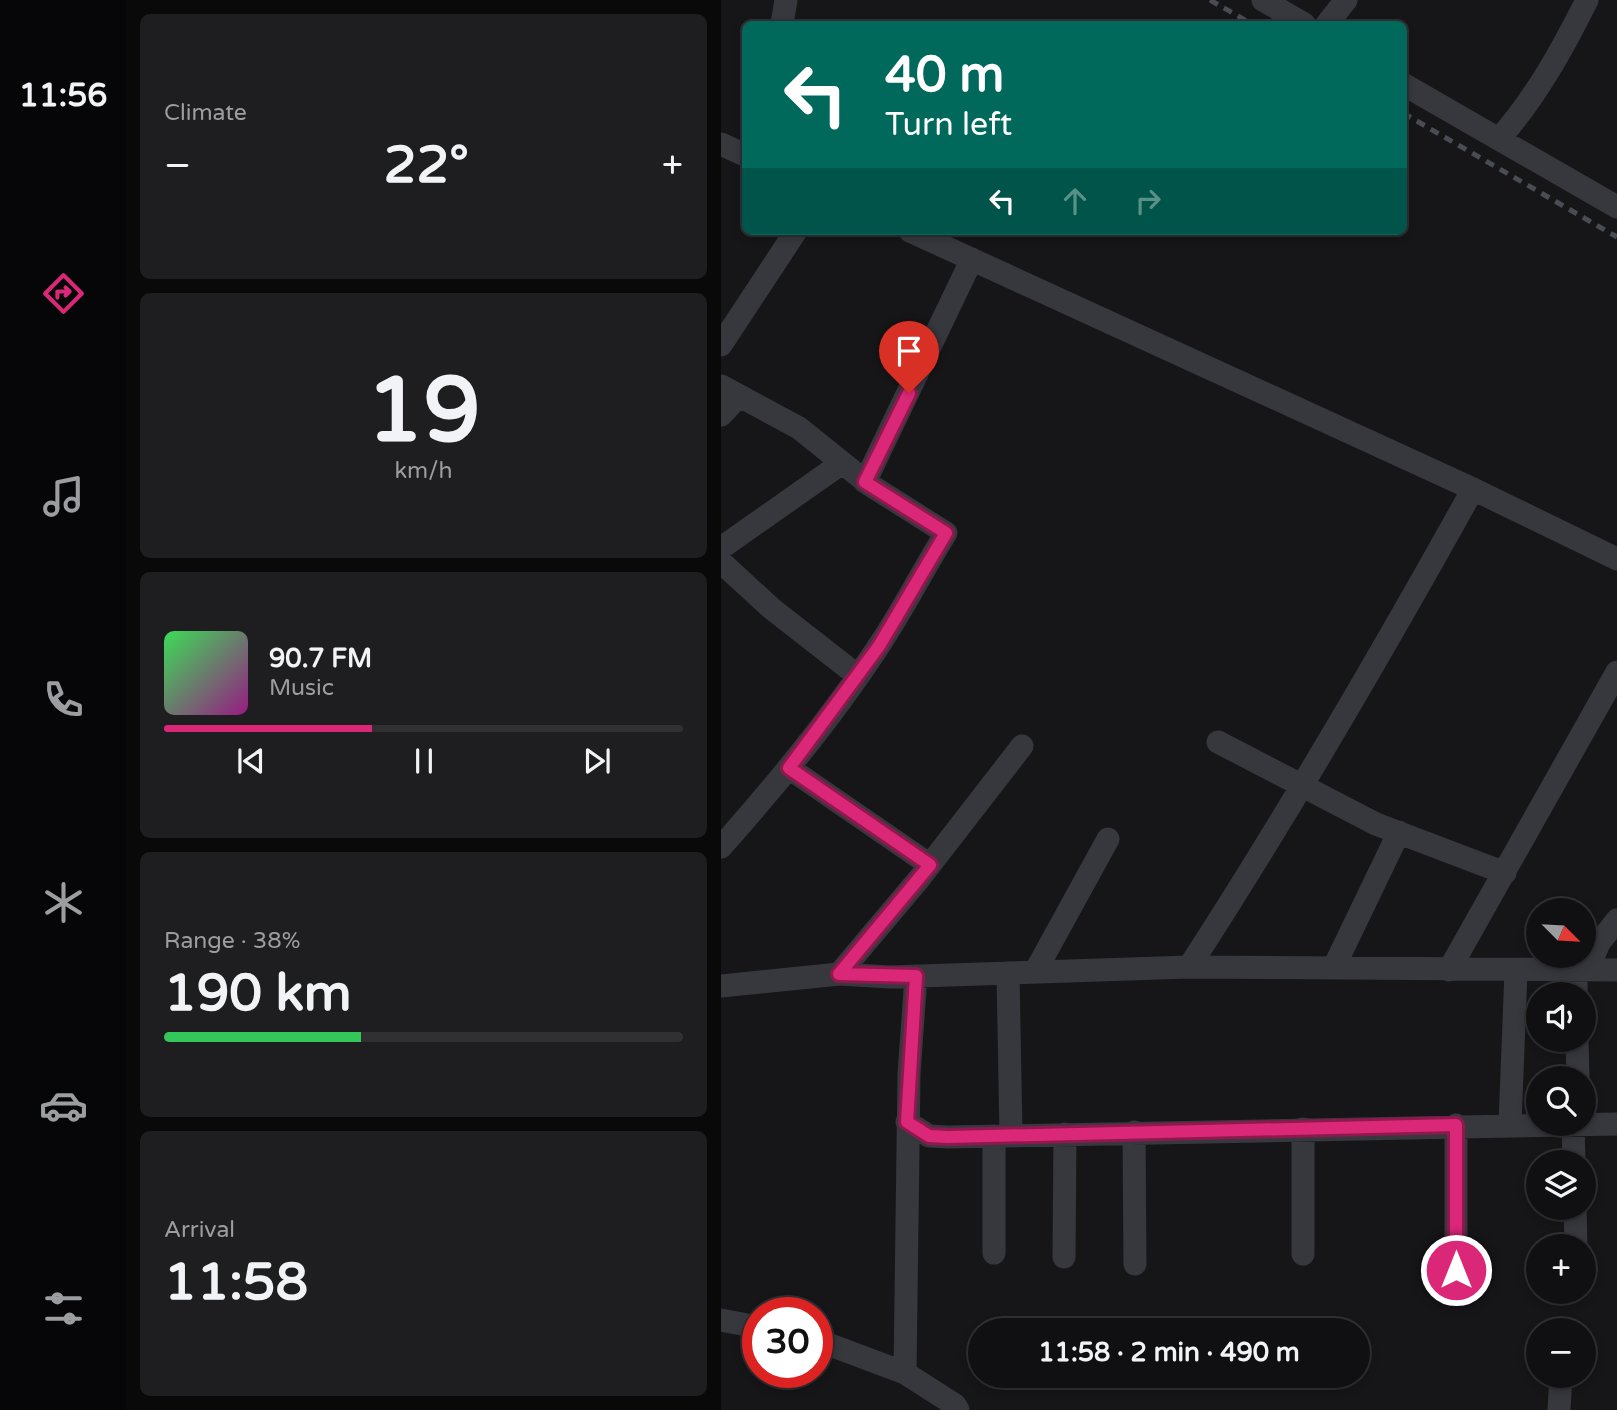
<!DOCTYPE html>
<html lang="en">
<head>
<meta charset="utf-8">
<style>
	body { margin:0; font-family:"Varela Round",sans-serif; background:#1e1e21; color:#f1f3f6; height:100vh; display:flex; flex-direction:column; font-size:26px; white-space:nowrap }
	* { box-sizing:border-box; margin:0 }
	p { font-size:23px; color:#9c9da0 }
	.icon { flex:none; width:38px; height:38px; fill:none; stroke:currentColor; stroke-width:2; stroke-linecap:round; stroke-linejoin:round }
	.map { position:relative; flex:1; overflow:hidden }
	.side { display:flex; flex-direction:column; gap:14px; padding:14px; background:#09090a; width:595px }
	.side>* { flex:none }
	.hud { position:absolute; left:21px; top:21px; width:665px; height:214px; border-radius:10px; box-shadow:0 4px 10px #0003,0 0 0 2px #303033; background:#00695c; color:#fff; overflow:hidden }
	.needle { width:46px; rotate:114deg }
	.tools { position:absolute; left:805px; top:898px; display:grid; gap:14px }
	.tools a { display:grid; place-items:center; width:70px; height:70px; border-radius:50%; background:#101013; box-shadow:0 4px 10px #0003,0 0 0 2px #303033; font-size:35px }
	.speed { position:absolute; left:21px; top:1297px; display:flex; gap:14px; font-size:35px; font-weight:700; text-align:center }
	.speed>* { display:grid; place-content:center; width:91px; height:91px; border-radius:50%; background:#101013; box-shadow:0 4px 10px #0003,0 0 0 2px #303033; line-height:1 }
	.speed .limit { border:10px solid #d22; background:#fff; color:#111 }
	.pin { position:absolute; display:grid; place-items:center; width:60px; height:60px; color:#fff; margin:-72px -30px; border-radius:50% 50% 50% 0; rotate:-45deg; box-shadow:0 0 7px #0007 }
	.pin .icon { rotate:45deg }
	.me { position:absolute; width:77px; margin:-38px; rotate:0deg; stroke-linejoin:round; filter:drop-shadow(0 0 5px #0008) }
	.turn { display:flex; align-items:center; gap:24px; height:147px; padding:0 28px; font-size:32px }
	.turn .icon { width:91px; height:91px; stroke-width:2.5 }
	.turn b { display:block; font-size:49px; line-height:60px }
	.lanes { display:flex; align-items:center; height:66px; padding:0 28px; background:#0003; justify-content:center; gap:35px; direction:ltr }
	.lanes .off { opacity:.35 }
	.big { font-size:52px; font-weight:800; line-height:1.1 }
	.side .widget { flex:1; display:flex; flex-direction:column; justify-content:center; gap:10px; min-width:0; padding:0 24px; border-radius:10px; background:#1e1e21 }
	.side .dial { align-items:center; gap:0 }
	.dial b { font-size:91px; line-height:1 }
	.song { display:flex; align-items:center; gap:21px }
	.cover { width:84px; height:84px; border-radius:10px; background:linear-gradient(135deg,hsl(130 70% 55%),hsl(310 70% 35%)) }
	.played { height:7px; border-radius:4px; background:linear-gradient(90deg,#db2777 40%,#303033 40%) }
	.keys { display:flex; justify-content:space-around; direction:ltr }
	.heat { display:flex; justify-content:space-between; align-items:center; font-size:38px; direction:ltr }
	.charge { height:10px; border-radius:5px; background:linear-gradient(90deg,#34c759 38%,#303033 0) }
	.trip { position:absolute; left:247px; top:1318px; width:402px; height:70px; border-radius:35px; background:#101013; box-shadow:0 4px 10px #0003,0 0 0 2px #303033; font-weight:800; line-height:70px; text-align:center }
	main { display:flex; flex:1; min-height:0 }
	.menu { display:flex; flex-direction:column; width:126px; justify-content:space-around; align-items:center; background:#060608; color:#9c9da0 }
	.menu .icon { width:49px; height:49px }
	.menu .on { color:#db2777 }
	.menu b { font-size:32px; color:#f1f3f6 }
	.map>svg:first-child { display:block }
	.lines { fill:none; stroke-linecap:round; stroke-linejoin:round }
	.minor { stroke:#37383e; stroke-width:23 }
	.rail { stroke:#4a4c53; stroke-width:5; stroke-dasharray:9 7; stroke-linecap:butt }
	.route-casing { stroke:#8e194d; stroke-width:18 }
	.route { stroke:#db2777; stroke-width:12 }
</style>
</head>
<body>
<main>
<nav class="menu">
<b>11:56</b>
<svg class="icon on" aria-label="directions" viewBox="0 0 24 24"><path d="M12 3l9 9-9 9-9-9zM9 14v-3h6M13 9l2 2-2 2"/></svg>
<svg class="icon" aria-label="music" viewBox="0 0 24 24"><path d="M9 18V5l10-2v13"/><circle cx="6" cy="18" r="3"/><circle cx="16" cy="16" r="3"/></svg>
<svg class="icon" aria-label="phone" viewBox="0 0 24 24"><path d="M5 4h4l2 5-3 2q2 4 5 5l2-3 5 2v4C11 20 4 13 5 4z"/></svg>
<svg class="icon" aria-label="climate" viewBox="0 0 24 24"><path d="M12 3v18M4 7l16 10M4 17L20 7"/></svg>
<svg class="icon" aria-label="car" viewBox="0 0 24 24"><path d="M5 17H2v-5l4-1 3-4h7l3 4 3 1v5h-3M9 17h6M6 11h13"/><circle cx="7" cy="17" r="2"/><circle cx="17" cy="17" r="2"/></svg>
<svg class="icon" aria-label="filters" viewBox="0 0 24 24"><path d="M4 7h16M4 17h16"/><circle cx="9" cy="7" r="2"/><circle cx="15" cy="17" r="2"/></svg>
</nav>
<section class="side">
<div class="widget"><p>Climate</p>
<div class="heat"><a>−</a><b class="big">22°</b><a>+</a></div>
</div>
<div class="widget dial"><b>19</b><p>km/h</p></div>
<div class="widget">
<div class="song"><i class="cover"></i><div><b>90.7 FM</b><p>Music</p></div></div>
<div class="played"></div>
<div class="keys"><svg class="icon" aria-label="previous" viewBox="0 0 24 24"><path d="M18 5L8 12l10 7zM5 5v14"/></svg><svg class="icon" aria-label="pause" viewBox="0 0 24 24"><path d="M8 5v14M16 5v14"/></svg><svg class="icon" aria-label="next" viewBox="0 0 24 24"><path d="M6 5l10 7-10 7zM19 5v14"/></svg></div>
</div>
<div class="widget"><p>Range · 38%</p><b class="big">190 km</b><div class="charge"></div></div>
<div class="widget"><p>Arrival</p><b class="big">11:58</b></div>
</section>
<div class="map">
<svg width="896" height="1410" viewBox="0 0 896 1410">
	<rect width="100%" height="100%" fill="#161619"/>
	<g class="lines">
		<!-- minor -->
		<path class="minor" d="M542 0 583 24
			M61 24 65 0
			M606 24 625 0
			M682 84 896 207
			M778 139C815 97 841 50 866 0
			M0 144 24 155
			M189 231 752 489 896 559
			M0 345 75 231
			M0 386 78 428 149 485 225 533C202 570 183 608 159 644 112 716 57 783 0 847
			M0 415 18 396
			M144 482 251 259
			M0 548 121 463
			M0 562 50 608 137 676
			M497 742 655 824 784 873
			M68 768 209 865
			M468 967C569 811 662 651 752 489
			M613 967 678 832
			M867 969 878 943 896 920
			M728 970 896 672
			M855 970V994
			M314 972 387 839
			M287 973 290 1135
			M118 974 198 879 301 746
			M0 986 118 974 169 977 468 967 896 970
			M856 1040 857 1078
			M186 1122 208 1136 227 1137 896 1124
			M789 1124 795 971
			M852 1124 853 1162
			M735 1125V1270
			M582 1129V1254
			M413 1132 414 1264
			M273 1136V1253
			M854 1208 855 1246
			M343 1257 344 1134
			M0 1320 37 1327
			M96 1340 184 1373 234 1405 237 1410
			M184 1373 188 1074 195 976
			M838 1410 840 1376"/>
		<!-- rail -->
		<path class="rail" d="M489 0 531 24
			M682 113 896 237"/>
	</g>
	<g class="lines">
		<!-- route casing -->
		<g class="route-casing">
			<path id="route" d="M188 393 144 482 225 533 158 646 68 768 209 865 118 974 195 976 186 1122 208 1136 227 1137 735 1125V1270"/>
		</g>
		<!-- route -->
		<use href="#route" class="route"/>
	</g>
</svg>
<div class="tools">
<a><svg class="needle" viewBox="-14 -14 28 28"><path d="M0-13l5 13h-10z" fill="#e53935"/><path d="M0 13l5-13h-10z" fill="#9c9da0"/></svg></a>
<a><svg class="icon" aria-label="sound" viewBox="0 0 24 24"><path d="M4 9h4l5-4v14l-5-4H4zM17 9q2 3 0 6"/></svg></a>
<a><svg class="icon" aria-label="search" viewBox="0 0 24 24"><circle cx="10" cy="10" r="6"/><path d="M15 15l6 6"/></svg></a>
<a><svg class="icon" aria-label="layers" viewBox="0 0 24 24"><path d="M12 4l9 5-9 5-9-5zM3 14l9 5 9-5"/></svg></a>
<a>+</a>
<a>−</a>
</div>
<div class="speed"><div class="limit">30</div></div>
<div class="pin" style="left:188px;top:393px;background:#d93025"><svg class="icon" aria-label="arrive" viewBox="0 0 24 24"><path d="M6 21V4h12l-3 4 3 4H6"/></svg></div>
<svg class="me" style="left:735px;top:1270px" viewBox="-20 -20 40 40"><circle r="17" fill="#db2777" stroke="#fff" stroke-width="3"/><path d="M0-11L8 9 0 5-8 9z" fill="#fff"/></svg>
<div class="trip">11:58 · 2 min · 490 m</div>
<div class="hud">
<div class="turn"><svg class="icon" aria-label="left" viewBox="0 0 24 24"><path d="M17 20v-9H6M10 6l-5 5 5 5"/></svg><div><b>40 m</b>Turn left</div></div>
<div class="lanes"><svg class="icon" aria-label="left" viewBox="0 0 24 24"><path d="M17 20v-9H6M10 6l-5 5 5 5"/></svg><svg class="icon off" aria-label="ahead" viewBox="0 0 24 24"><path d="M12 20V5M6 11l6-6 6 6"/></svg><svg class="icon off" aria-label="right" viewBox="0 0 24 24"><path d="M7 20v-9h11M14 6l5 5-5 5"/></svg></div>
</div>
</div>
</main>
</body>
</html>
